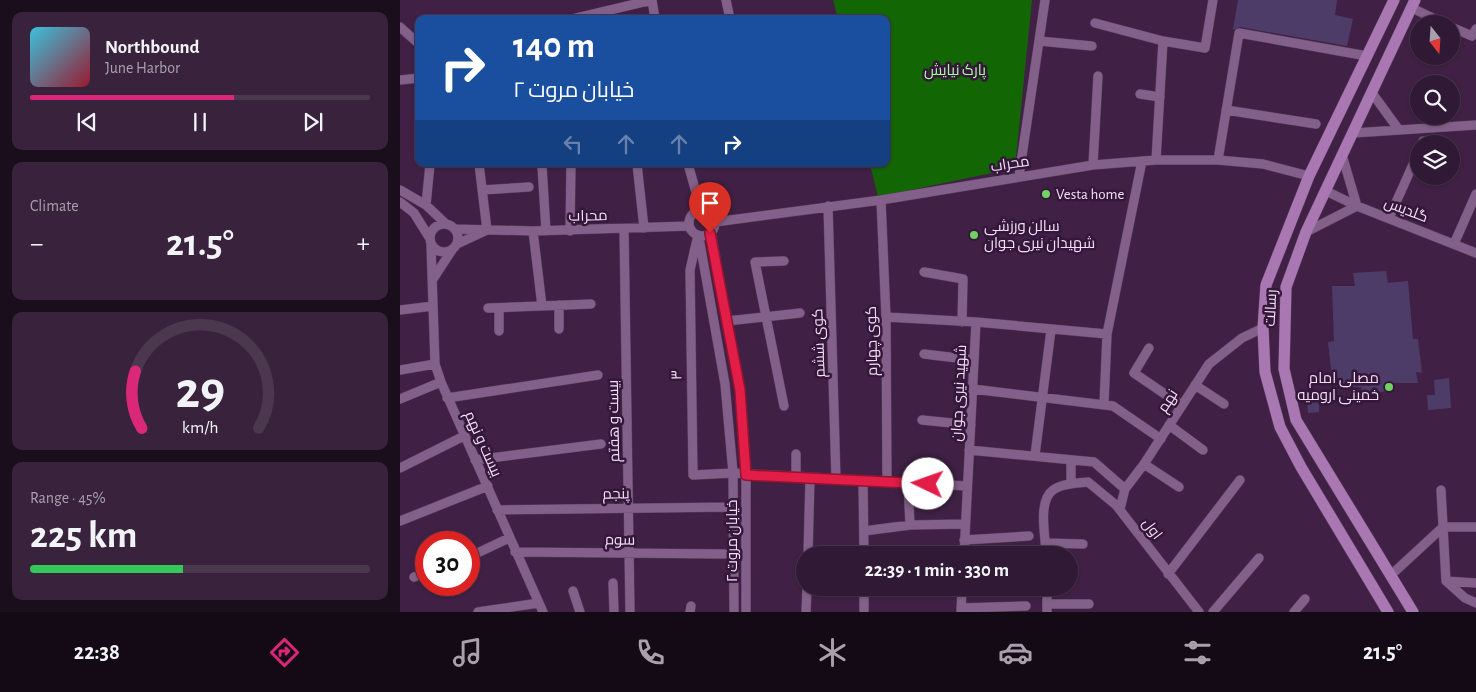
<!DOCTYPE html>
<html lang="en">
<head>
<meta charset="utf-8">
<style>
	body { margin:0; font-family:"Alegreya Sans",Cairo,sans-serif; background:#38223c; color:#f1f3f6; height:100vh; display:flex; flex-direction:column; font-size:19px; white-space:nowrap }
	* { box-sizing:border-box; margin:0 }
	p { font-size:16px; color:#a8a0ac }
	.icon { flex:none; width:28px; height:28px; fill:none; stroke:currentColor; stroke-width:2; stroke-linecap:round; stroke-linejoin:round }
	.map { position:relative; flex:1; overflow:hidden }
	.drawer { display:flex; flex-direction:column; gap:12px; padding:12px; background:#1a0e1d; width:400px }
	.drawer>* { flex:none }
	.banner { position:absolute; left:15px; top:15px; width:475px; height:152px; border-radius:10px; box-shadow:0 1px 4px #0004,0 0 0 1px #4b384f; background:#1a4fa0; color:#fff; overflow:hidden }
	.needle { width:32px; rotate:163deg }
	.fabs { position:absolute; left:1010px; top:15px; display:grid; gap:10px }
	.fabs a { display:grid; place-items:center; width:50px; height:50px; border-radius:50%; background:#301934; box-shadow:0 1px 4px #0004,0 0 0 1px #4b384f; font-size:25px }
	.speed { position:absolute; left:15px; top:531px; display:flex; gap:10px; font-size:25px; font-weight:700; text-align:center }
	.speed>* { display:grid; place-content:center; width:65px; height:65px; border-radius:50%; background:#301934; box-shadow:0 1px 4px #0004,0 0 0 1px #4b384f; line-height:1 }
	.speed .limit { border:8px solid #d22; background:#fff; color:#111 }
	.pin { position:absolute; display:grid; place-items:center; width:42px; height:42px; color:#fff; margin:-51px -21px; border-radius:50% 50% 50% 0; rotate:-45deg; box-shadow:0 0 5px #0007 }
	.pin .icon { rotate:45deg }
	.me { position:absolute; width:55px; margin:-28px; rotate:273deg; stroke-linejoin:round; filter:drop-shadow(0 0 4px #0008) }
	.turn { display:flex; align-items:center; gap:18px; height:105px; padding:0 15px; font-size:22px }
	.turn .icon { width:65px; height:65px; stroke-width:2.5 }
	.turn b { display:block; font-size:35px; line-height:42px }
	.lanes { display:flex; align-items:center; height:48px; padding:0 15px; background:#0003; justify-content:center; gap:25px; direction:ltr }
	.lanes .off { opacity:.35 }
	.big { font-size:38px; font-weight:700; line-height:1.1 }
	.drawer .tile { flex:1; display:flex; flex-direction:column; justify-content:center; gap:8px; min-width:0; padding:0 18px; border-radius:10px; background:#38223c }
	.drawer .dial { align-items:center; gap:0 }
	.dial svg { height:130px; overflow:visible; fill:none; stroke:#4b384f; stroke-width:7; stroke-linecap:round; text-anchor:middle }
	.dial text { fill:#f1f3f6; stroke:none }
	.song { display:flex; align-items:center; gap:15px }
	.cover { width:60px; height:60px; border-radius:8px; background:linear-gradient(135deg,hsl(190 70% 55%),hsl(350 70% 35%)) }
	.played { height:5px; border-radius:2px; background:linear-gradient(90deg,#db2777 60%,#4b384f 60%) }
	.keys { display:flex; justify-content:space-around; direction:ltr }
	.heat { display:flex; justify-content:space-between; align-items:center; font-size:28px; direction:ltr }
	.charge { height:8px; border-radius:4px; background:linear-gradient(90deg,#34c759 45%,#4b384f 0) }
	.trip { position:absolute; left:396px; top:546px; width:282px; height:50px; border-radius:25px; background:#301934; box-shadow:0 1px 4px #0004,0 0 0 1px #4b384f; font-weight:700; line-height:50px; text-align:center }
	.tab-bar { display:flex; height:80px; justify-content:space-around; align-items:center; background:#130a15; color:#a8a0ac }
	.tab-bar .icon { width:35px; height:35px }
	.tab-bar .active { color:#db2777 }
	.tab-bar b { font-size:22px; color:#f1f3f6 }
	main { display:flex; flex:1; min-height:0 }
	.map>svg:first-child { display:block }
	.green { fill:#126603 }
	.building { fill:#4e3c68 }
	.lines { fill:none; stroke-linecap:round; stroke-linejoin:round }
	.minor-casing { stroke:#5b3f60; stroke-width:10 }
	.major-casing { stroke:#5b3f60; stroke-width:12 }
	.minor { stroke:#836089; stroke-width:9 }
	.major { stroke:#a977b2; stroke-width:11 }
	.route-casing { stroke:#92132f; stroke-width:12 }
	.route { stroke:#e11d48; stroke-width:9 }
	.poi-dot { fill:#6ed360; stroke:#35173b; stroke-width:2 }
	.labels { text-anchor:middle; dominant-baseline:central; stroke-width:5; stroke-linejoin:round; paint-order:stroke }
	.park-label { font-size:15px; fill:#a8fe9c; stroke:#35173b }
	.street-label { font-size:15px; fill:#f3dff6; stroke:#35173b }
	.poi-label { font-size:15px; fill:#f3dff6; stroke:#35173b; text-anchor:start }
</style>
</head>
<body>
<main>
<section class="drawer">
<div class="tile">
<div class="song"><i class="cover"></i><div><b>Northbound</b><p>June Harbor</p></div></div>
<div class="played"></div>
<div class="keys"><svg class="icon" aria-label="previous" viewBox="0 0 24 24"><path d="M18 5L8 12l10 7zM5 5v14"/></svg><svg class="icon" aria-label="pause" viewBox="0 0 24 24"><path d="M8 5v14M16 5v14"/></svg><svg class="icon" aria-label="next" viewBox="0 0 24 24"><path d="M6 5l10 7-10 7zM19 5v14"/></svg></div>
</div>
<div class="tile"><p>Climate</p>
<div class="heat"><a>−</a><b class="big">21.5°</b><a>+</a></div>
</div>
<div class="tile dial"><svg viewBox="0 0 100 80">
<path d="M14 69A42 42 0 1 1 86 69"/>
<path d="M14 69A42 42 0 0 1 10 34" stroke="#db2777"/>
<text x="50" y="56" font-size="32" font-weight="700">29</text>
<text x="50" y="72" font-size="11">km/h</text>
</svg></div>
<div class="tile"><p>Range · 45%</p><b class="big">225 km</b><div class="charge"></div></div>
</section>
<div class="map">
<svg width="1076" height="612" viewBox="0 0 1076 612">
	<rect width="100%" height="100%" fill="#402145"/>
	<!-- green -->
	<path class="green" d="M433 0H632L615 168 478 197 470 164H486V19H438Z"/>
	<!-- building -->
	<path class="building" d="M838 0H937L935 15 953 19 947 46 840 27 833 30Z
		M986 271 988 283 1008 281 1013 339H1018L1022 373 1016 372 1018 383H993V391L962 393 961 387 939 386 938 378H932L928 342 934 341 932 286H955L953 273Z
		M1049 378 1051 408 1028 410 1027 395H1035L1034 380Z
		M907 396H919V412L908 413Z"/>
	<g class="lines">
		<!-- minor casing -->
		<g class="minor-casing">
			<path id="minor" d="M252 0 255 19
				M326 0 330 19
				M1012 8 1045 24
				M172 19 252 0
				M695 23 763 41 805 48 813 0
				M0 27 19 44
				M1051 27 1072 36 1076 29
				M639 41 692 46
				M0 80 19 78
				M972 93 999 130
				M740 94 760 97
				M826 110 916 124
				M953 133 1076 125
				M1022 144 1023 141
				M756 160 763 41
				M818 160 839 33 967 56
				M79 164 87 230
				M237 164 244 228
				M288 164 301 210
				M693 165 698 76
				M142 166 146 231
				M619 176 645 0
				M0 190 26 205 46 224
				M82 190 129 187
				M926 191 957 206 1076 253
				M481 200 486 317 487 482
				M0 202 14 213 29 237
				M26 205 30 164
				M428 206 436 479
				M289 223a13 13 0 1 1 26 0a13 13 0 1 1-26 0Z
				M989 218 1019 151
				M315 222 481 200 693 165 756 160H818L863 164 909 176
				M30 238a14 14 0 1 1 28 0a14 14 0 1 1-28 0Z
				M55 229 133 231 289 226
				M224 229 230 612
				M133 231 142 306
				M170 231 171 164
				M906 232 957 206 942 155
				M311 233 340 390 346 475V612
				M298 235 290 270 293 475 333 473 567 486
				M299 238 325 384 333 473 334 612
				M57 244 85 231
				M1054 244 1076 194
				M31 245 35 364 41 382 143 612
				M384 261 355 262 384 406
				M524 272 563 279 562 322
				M33 279 52 250
				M88 308 191 304
				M99 308V331
				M0 310 33 306
				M486 317 576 322 707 334 742 161
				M327 321 400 313
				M159 329V305
				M749 348 734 373 781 405
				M524 354 574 360
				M0 370 35 364
				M795 385 824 404
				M573 389 713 406 761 439
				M47 398 198 375
				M0 399 41 382
				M704 404 707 334
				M522 420 571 425
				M769 425 803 450
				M569 450 694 462 725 489
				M635 455 651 330
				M75 460 201 444
				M744 464 779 487
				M0 468 64 436
				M396 477V454
				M463 481 464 555
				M508 483 510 525
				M671 484V460
				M1041 490 1046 581 1065 598 1076 603
				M720 509 725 489 744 464 809 364 842 338 863 328
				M97 510 334 507
				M0 521 88 486
				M1043 527H1076
				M464 531 510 525 565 524
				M564 540 629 536
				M646 543 683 544
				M115 552 324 554
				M408 555 410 478
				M564 555 576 322
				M646 555C646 537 637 502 653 490 662 483 678 483 688 482L716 505 799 612
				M69 557 109 538
				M768 574 840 480
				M990 576 1043 527
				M14 577 26 573
				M1046 581 1076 583
				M213 583 214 612
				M464 588V612
				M647 588V612
				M173 591 180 612
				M647 604H689
				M561 608 626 606
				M78 612 139 603
				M290 612 291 606
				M406 612 407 588
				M561 612 562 588
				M813 612 859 558
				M894 612 905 599"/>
		</g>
		<!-- major casing -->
		<g class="major-casing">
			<path id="major" d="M988 612 901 467 880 427 865 372 863 328 866 285 909 176 994 0
				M1013 612 896 420 884 369 886 287 906 232 1015 0"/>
		</g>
		<!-- minor -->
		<use href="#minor" class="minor"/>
		<!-- major -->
		<use href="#major" class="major"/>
	</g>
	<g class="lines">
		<!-- route casing -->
		<g class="route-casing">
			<path id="route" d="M310 233 340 390 346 475 528 484"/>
		</g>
		<!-- route -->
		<use href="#route" class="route"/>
	</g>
	<!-- markers -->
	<g class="poi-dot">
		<circle cx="646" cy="194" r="5"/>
		<circle cx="574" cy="235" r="5"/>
		<circle cx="989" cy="387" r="5"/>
	</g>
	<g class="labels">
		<!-- park labels -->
		<g class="park-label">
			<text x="555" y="70">پارک نیایش</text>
		</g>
		<!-- street labels -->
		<g class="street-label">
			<text transform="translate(610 164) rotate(-9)">محراب</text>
			<text transform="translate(1006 210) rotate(21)">گلدیس</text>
			<text transform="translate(188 216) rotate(-1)">محراب</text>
			<text transform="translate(871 308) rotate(-87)">رسالت</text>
			<text transform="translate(472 341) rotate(-91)">کوی چهارم</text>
			<text transform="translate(419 343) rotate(-92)">کوی ششم</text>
			<text transform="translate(277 375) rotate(-91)">۳</text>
			<text transform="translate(559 393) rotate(-87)">شهید نیری جوان</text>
			<text transform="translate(768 401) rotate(-57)">نهم</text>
			<text transform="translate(214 421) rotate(-91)">بیست و هفتم</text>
			<text transform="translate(83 444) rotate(66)">بیست و نهم</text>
			<text transform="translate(216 494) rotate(-1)">پنجم</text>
			<text transform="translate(752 529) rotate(53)">اول</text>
			<text transform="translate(220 540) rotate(1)">سوم</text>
			<text transform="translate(332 541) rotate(-90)">خیابان مروت ۲</text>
		</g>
		<!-- poi labels -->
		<g class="poi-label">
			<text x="656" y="194">Vesta home</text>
			<text x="584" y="226">سالن ورزشی<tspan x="584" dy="17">شهیدان نیری جوان</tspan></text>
			<text x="979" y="378" text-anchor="end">مصلی امام<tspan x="979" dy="17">خمینی ارومیه</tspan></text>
		</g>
	</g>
</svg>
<div class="fabs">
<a><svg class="needle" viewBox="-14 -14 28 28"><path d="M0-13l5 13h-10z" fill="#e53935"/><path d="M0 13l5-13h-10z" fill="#a8a0ac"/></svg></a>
<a><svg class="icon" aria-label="search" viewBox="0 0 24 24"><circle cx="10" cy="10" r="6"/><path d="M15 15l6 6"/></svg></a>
<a><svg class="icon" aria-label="layers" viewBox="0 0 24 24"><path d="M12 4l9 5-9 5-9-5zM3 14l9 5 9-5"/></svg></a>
</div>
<div class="speed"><div class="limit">30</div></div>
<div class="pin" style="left:310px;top:233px;background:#d93025"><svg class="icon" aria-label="arrive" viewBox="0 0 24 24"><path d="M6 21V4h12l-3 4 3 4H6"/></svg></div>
<svg class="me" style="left:528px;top:484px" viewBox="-20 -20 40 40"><circle r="19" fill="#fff"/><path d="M0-13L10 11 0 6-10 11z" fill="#e11d48"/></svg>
<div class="trip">22:39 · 1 min · 330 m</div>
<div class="banner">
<div class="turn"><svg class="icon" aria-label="right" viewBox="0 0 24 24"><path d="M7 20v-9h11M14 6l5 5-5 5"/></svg><div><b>140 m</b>خیابان مروت ۲</div></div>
<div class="lanes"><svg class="icon off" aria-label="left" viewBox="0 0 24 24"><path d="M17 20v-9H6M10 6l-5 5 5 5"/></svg><svg class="icon off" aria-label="ahead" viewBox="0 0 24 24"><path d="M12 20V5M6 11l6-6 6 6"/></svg><svg class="icon off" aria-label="ahead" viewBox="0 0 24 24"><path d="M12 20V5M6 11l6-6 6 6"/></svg><svg class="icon" aria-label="right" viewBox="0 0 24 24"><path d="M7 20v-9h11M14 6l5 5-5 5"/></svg></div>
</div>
</div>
</main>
<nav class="tab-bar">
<b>22:38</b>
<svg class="icon active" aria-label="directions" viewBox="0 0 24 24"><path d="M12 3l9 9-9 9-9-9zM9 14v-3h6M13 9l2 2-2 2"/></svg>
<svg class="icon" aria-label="music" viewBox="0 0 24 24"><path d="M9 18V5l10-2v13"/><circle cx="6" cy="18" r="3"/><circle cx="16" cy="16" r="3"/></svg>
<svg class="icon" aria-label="phone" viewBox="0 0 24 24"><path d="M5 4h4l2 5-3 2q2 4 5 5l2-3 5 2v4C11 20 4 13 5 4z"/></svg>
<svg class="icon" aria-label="climate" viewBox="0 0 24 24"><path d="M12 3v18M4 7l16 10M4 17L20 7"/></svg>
<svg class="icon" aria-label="car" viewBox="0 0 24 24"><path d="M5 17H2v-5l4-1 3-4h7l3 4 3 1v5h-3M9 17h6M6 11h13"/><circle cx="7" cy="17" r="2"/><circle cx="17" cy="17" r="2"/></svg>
<svg class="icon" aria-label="filters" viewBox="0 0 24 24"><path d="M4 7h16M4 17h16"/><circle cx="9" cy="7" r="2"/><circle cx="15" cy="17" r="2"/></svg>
<b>21.5°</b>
</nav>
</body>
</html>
